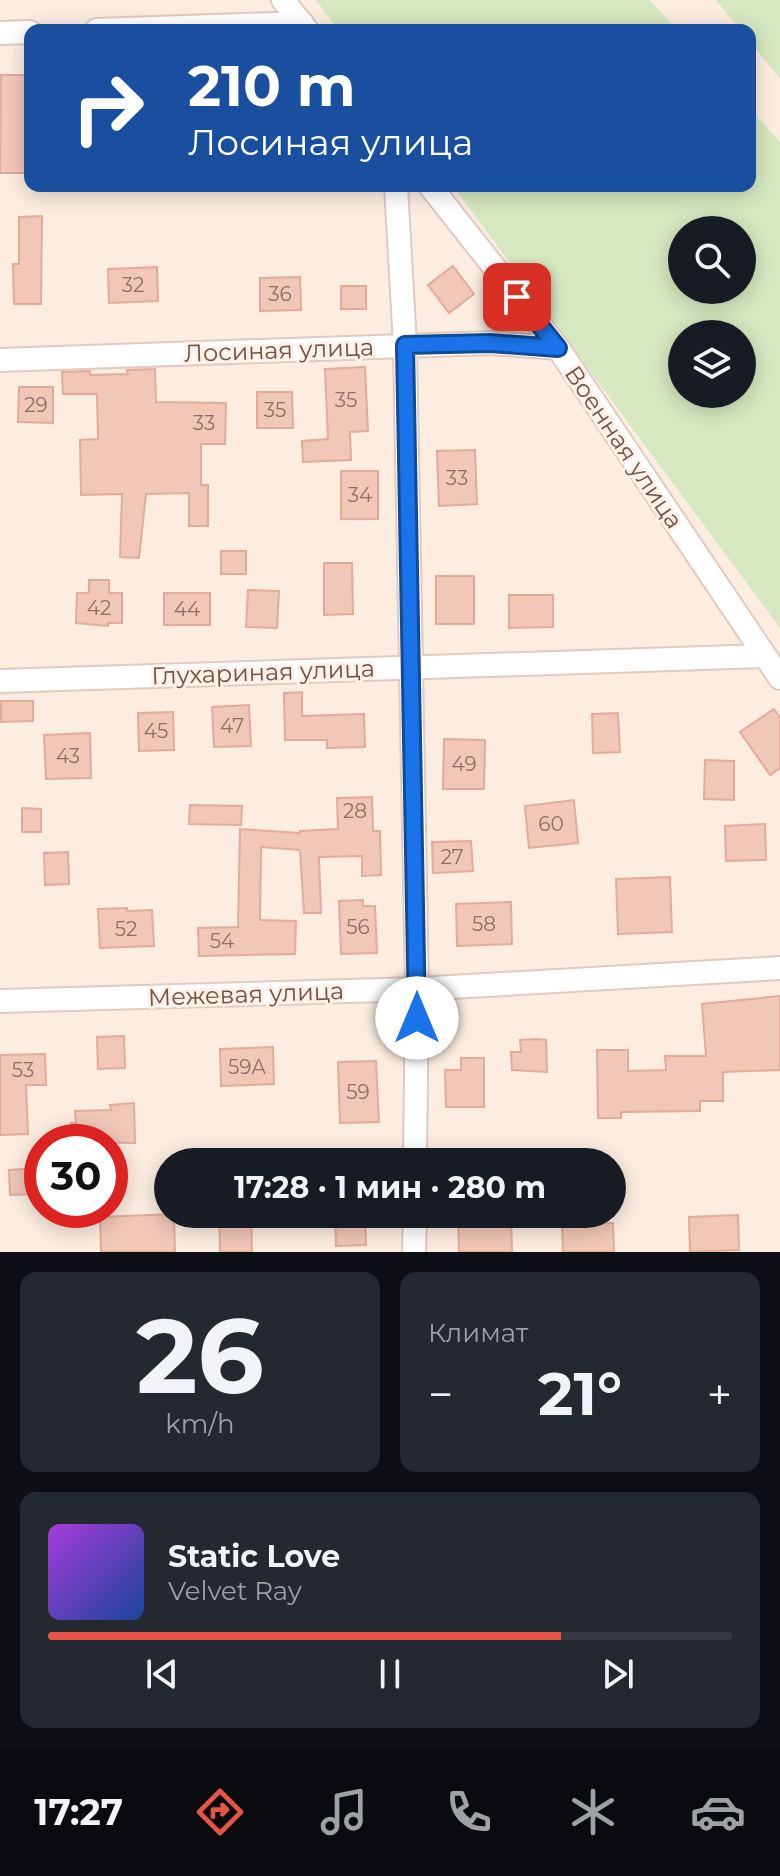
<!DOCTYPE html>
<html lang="ru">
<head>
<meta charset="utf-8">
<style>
	body { margin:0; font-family:Montserrat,sans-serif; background:#242831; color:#f1f3f6; height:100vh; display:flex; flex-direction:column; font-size:30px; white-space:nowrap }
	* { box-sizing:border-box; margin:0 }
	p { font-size:26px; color:#9ea1a6 }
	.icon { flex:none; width:44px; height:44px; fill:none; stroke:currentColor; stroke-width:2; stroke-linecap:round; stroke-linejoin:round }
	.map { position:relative; height:1252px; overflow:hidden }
	.side { display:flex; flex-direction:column; gap:20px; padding:20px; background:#0d0f14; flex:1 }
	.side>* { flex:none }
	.top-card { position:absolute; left:24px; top:24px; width:732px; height:168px; border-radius:16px; box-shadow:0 4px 20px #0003; background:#1a4fa0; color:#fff; overflow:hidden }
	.fabs { position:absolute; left:668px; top:216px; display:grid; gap:16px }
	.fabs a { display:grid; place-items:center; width:88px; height:88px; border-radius:50%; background:#171b24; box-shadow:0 4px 20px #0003; font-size:40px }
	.speed { position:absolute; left:24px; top:1124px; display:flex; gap:16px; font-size:40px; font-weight:700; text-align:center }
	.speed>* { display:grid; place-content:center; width:104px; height:104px; border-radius:50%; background:#171b24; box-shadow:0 4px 20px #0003; line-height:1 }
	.speed .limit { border:12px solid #d22; background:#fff; color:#111 }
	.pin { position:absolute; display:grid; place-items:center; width:68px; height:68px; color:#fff; margin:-34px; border-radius:16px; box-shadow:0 4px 12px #0006 }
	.me { position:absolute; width:88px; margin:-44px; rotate:0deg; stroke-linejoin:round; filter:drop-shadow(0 0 6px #0008) }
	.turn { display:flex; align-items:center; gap:28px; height:168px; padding:0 32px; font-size:36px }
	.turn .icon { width:104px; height:104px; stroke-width:2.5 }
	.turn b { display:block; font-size:56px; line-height:68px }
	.big { font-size:60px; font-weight:700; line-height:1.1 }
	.side .widget { flex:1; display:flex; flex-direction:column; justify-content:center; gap:12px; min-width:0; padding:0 28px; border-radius:16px; background:#242831 }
	.side .dial { align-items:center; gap:0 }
	.dial b { font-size:104px; line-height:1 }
	.song { display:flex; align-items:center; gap:24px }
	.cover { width:96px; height:96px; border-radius:12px; background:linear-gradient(135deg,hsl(280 70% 55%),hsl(220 70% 35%)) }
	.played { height:8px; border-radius:4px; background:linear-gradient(90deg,#e55445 75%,#363941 75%) }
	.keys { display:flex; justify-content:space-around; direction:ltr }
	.heat { display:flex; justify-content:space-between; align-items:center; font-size:44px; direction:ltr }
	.side .tiles { flex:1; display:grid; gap:20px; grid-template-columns:1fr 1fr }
	.widget:last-child { grid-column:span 2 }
	.trip { position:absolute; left:154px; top:1148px; width:472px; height:80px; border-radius:40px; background:#171b24; box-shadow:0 4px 20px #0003; font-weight:700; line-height:80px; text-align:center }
	.dock { display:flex; height:128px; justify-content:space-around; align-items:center; background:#090b0e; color:#9ea1a6 }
	.dock .icon { width:56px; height:56px }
	.dock .selected { color:#e55445 }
	.dock b { font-size:36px; color:#f1f3f6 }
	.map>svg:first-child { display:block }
	.green { fill:#d5e8bf; fill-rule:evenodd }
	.building { fill:#f1c7b8; stroke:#e3ab98; stroke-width:2 }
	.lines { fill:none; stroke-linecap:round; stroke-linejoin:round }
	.minor-casing { stroke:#e1cabf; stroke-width:26 }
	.minor { stroke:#fff; stroke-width:22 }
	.route-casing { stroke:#114b97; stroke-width:20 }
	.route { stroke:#1a73e8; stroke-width:14 }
	.labels { text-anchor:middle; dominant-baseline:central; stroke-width:6; stroke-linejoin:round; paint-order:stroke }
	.number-label { font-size:20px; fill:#916e64 }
	.street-label { font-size:24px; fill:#715148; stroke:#fff1e5 }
</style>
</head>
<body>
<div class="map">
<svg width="780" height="1252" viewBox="0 0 780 1252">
	<rect width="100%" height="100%" fill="#fcede0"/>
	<!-- green -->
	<path class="green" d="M316 0H650L677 30H338Z
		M716 0H780V79L750 42V30H740Z
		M750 109 780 142V628L453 186H750ZM682 230H742V290H682ZM742 334V394H682V334Z"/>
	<!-- building -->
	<path class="building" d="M1 75H29L30 105H25L26 173H0Z
		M42 216 41 304H14L13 264H19V217Z
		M453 266 474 294 449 313 428 285Z
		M157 267 158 301 109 303 108 269Z
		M300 277 301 310 260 311V278Z
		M341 286H366V309H341Z
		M365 367 368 431 350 432 351 460 303 462 302 441 328 439 325 369Z
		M155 369 156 402 226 403 225 444H201V485H208V526H189V493L146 494 139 558 120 557 122 494 81 495 80 440 98 439 97 394H63L62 372 90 371V375L128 374 127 370Z
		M19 387H53V423L18 422Z
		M257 392H292L293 428H257Z
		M475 450 477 504 439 506 437 451Z
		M341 471H378V519H341Z
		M221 551H246V574H221Z
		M324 563H352L353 614 324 615Z
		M436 576H474V624H436Z
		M89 580H109V593H122V623H108V626L76 623 77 593H89Z
		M248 590 279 591 277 628 246 627Z
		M164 593H210V625H164Z
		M509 595H553V627L509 628Z
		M302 692V716L364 714 365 747 327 748V740H285L284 693Z
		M1 701H33V721L1 722Z
		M249 705 251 746 214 747 212 707Z
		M774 709 780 718V768L770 775 740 732Z
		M173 712 174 750 139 751 138 713Z
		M618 713 620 752 593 753 592 714Z
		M90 733 91 778 46 779 44 735Z
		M444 739 485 740 484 789H443Z
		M705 760 734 761V800L704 799Z
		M372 797 373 831H380L381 875 362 876V856L319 857 321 913H304L300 850 261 847 260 920 296 921 295 954 199 956 198 928 238 927 240 829 300 833V831L338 829 337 798Z
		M574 800 578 843 529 848 525 806Z
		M190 805 242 806 241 825 189 824Z
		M22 808 41 809V832H22Z
		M765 824 766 860 726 861 725 826Z
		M471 841 473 871 433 873 432 842Z
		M68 852 69 884 45 885 44 853Z
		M670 877 672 932 618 934 616 879Z
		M363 900V906H375L377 953 341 954 339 901Z
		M511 902 512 944 457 946 456 904Z
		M127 908V911L152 910 154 946 100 948 98 909Z
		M780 996V1070L723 1072V1101H700V1111L621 1112V1118H598L597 1050H628V1071L666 1070 665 1056H706L702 1004Z
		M124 1036 125 1068 98 1069 97 1037Z
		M537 1039 546 1040 547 1072 512 1070 511 1052H521L520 1040Z
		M273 1047 274 1084 221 1086 220 1049Z
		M45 1054 46 1085H26L28 1134 0 1135V1055Z
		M461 1058H484V1107H446L445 1070H461Z
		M376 1061 379 1122 340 1123 338 1062Z
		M134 1103 135 1143 71 1142V1123H76L75 1111 111 1110 110 1105Z
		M39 1168 40 1194 10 1195 9 1170Z
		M174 1214 175 1252H101L100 1217Z
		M219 1214H251L252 1252H220Z
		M335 1214H365L366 1245 336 1246Z
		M458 1214H511L512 1252H459Z
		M738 1215 739 1250 690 1252 689 1217Z
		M613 1223 614 1252H563L562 1225Z"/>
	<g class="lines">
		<!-- minor casing -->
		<g class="minor-casing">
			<path id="minor" d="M283 0 307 30
				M97 30 302 23
				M0 33 30 32
				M396 186 405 345 417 989 415 1162
				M430 186 558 348 780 678
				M0 360 490 343 558 348
				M0 681 765 656
				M0 1001 417 989 780 968
				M414 1252 415 1214"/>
		</g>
		<!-- minor -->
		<use href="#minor" class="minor"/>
	</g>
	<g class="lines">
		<!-- route casing -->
		<g class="route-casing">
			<path id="route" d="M417 1018 405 345 490 343 558 348 517 297"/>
		</g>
		<!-- route -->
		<use href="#route" class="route"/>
	</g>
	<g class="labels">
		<!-- number labels -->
		<g class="number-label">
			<text x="133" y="285">32</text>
			<text x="280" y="294">36</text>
			<text x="346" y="400">35</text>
			<text x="36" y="405">29</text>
			<text x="275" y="410">35</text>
			<text x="204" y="423">33</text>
			<text x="457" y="478">33</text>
			<text x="360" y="495">34</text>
			<text x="99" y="608">42</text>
			<text x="187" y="609">44</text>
			<text x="232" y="726">47</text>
			<text x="156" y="731">45</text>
			<text x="68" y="756">43</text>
			<text x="464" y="764">49</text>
			<text x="355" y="811">28</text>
			<text x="551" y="824">60</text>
			<text x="452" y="857">27</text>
			<text x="484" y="924">58</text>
			<text x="358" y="927">56</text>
			<text x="126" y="929">52</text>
			<text x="222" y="941">54</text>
			<text x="247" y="1067">59А</text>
			<text x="23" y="1070">53</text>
			<text x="358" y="1092">59</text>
		</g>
		<!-- street labels -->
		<g class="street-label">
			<text transform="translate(279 350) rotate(-2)">Лосиная улица</text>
			<text transform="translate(624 447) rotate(56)">Военная улица</text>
			<text transform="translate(263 672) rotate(-2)">Глухариная улица</text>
			<text transform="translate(246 994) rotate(-2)">Межевая улица</text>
		</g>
	</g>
</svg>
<div class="fabs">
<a><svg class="icon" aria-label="search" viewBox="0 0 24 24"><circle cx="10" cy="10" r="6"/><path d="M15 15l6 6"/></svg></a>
<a><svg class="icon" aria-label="layers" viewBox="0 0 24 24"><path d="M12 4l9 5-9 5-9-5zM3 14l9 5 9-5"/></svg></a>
</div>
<div class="speed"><div class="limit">30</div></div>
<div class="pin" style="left:517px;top:297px;background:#d93025"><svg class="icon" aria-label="arrive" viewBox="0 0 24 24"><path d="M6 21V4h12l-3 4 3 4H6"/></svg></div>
<svg class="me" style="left:417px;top:1018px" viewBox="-20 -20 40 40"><circle r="19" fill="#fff"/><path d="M0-13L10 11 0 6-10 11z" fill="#1a73e8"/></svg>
<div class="trip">17:28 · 1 мин · 280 m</div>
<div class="top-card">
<div class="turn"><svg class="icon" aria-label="right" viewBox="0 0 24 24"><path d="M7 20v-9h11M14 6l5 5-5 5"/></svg><div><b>210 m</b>Лосиная улица</div></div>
</div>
</div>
<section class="side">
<div class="tiles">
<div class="widget dial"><b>26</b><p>km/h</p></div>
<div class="widget"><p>Климат</p>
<div class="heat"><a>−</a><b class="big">21°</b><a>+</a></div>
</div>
<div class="widget">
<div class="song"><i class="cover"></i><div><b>Static Love</b><p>Velvet Ray</p></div></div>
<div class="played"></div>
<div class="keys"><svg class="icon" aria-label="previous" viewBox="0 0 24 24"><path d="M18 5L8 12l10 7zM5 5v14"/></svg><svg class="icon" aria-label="pause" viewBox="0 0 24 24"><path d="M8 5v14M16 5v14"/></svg><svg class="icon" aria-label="next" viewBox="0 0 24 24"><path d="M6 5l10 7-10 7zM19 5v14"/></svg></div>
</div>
</div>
</section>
<nav class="dock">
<b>17:27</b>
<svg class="icon selected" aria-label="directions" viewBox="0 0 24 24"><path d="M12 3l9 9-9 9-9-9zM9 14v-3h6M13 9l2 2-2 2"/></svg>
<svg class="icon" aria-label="music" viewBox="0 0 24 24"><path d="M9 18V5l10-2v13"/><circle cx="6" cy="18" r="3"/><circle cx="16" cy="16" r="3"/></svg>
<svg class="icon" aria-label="phone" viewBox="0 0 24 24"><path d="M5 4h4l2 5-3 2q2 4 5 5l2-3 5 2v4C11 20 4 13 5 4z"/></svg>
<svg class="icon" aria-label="climate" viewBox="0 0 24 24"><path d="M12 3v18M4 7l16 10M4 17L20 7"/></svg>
<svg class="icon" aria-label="car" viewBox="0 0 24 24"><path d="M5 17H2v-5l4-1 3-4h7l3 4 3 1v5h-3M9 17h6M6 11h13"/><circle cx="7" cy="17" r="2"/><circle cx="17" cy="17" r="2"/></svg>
</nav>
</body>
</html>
